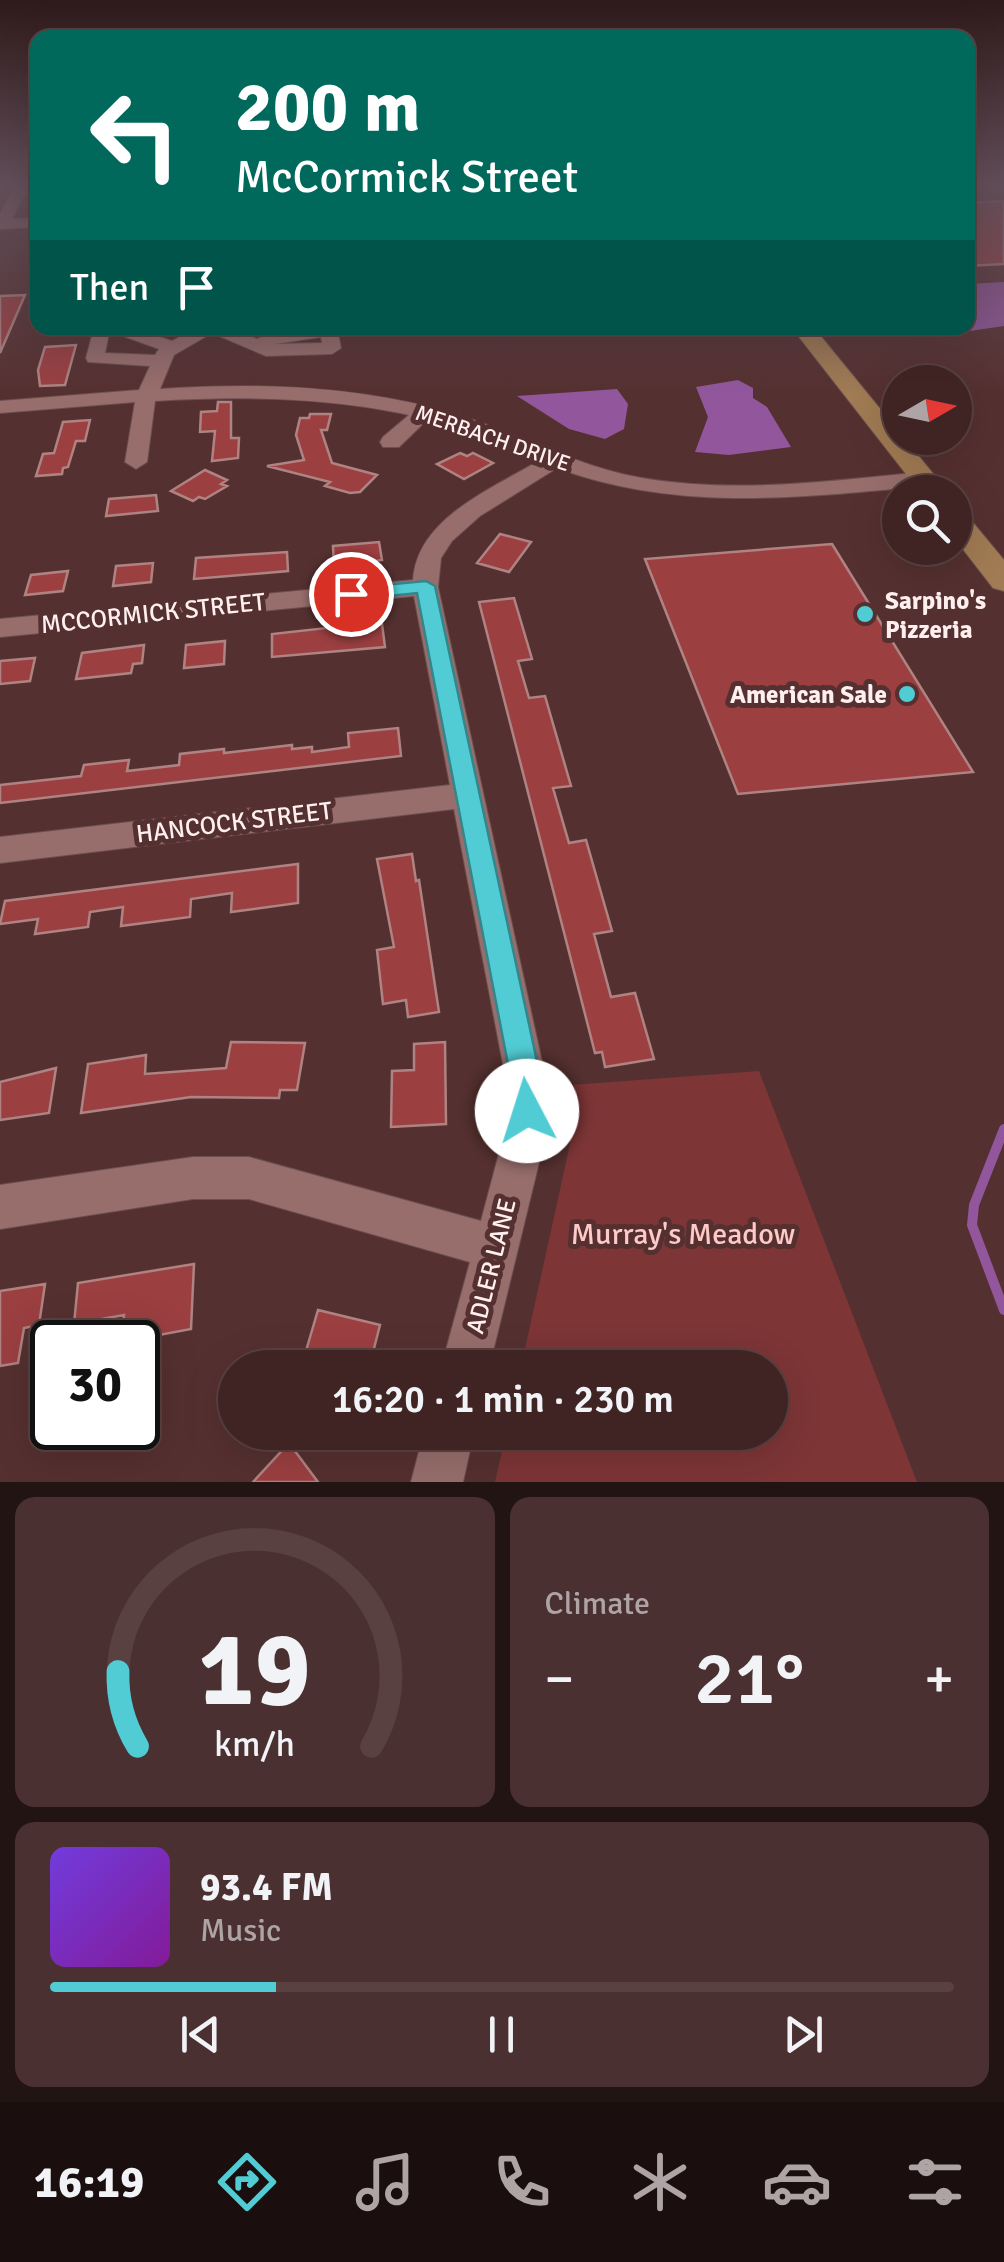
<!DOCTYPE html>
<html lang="en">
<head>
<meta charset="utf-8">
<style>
	body { margin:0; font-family:Signika,sans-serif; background:#4b3031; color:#f1f3f6; height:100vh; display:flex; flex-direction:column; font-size:38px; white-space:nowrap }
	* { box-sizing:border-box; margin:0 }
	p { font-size:32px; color:#aea4a6 }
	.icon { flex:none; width:55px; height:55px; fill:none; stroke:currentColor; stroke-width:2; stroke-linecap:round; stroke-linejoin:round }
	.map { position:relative; height:1482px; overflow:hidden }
	.details { display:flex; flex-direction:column; gap:15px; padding:15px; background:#231414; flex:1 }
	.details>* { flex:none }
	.top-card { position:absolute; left:30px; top:30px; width:945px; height:305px; border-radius:20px; box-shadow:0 10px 40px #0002,0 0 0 2px #594141; background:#00695c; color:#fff; overflow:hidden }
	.needle { width:65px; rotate:81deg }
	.tools { position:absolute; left:882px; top:365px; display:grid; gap:20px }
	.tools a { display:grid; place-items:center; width:90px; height:90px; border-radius:50%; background:#402424; box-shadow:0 10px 40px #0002,0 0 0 2px #594141; font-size:50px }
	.speed { position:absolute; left:30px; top:1320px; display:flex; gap:20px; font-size:50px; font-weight:700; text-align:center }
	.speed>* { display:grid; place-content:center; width:130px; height:130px; border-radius:50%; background:#402424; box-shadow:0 10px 40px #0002,0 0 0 2px #594141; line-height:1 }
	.speed .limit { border:5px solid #111; border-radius:15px; background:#fff; color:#111 }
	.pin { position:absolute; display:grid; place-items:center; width:85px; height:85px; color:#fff; margin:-42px; border:5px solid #fff; border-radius:50%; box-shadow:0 2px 10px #0007 }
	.me { position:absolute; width:110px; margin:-55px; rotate:355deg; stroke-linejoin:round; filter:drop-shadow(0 0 8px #0008) }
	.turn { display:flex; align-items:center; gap:35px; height:210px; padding:0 40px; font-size:45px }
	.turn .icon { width:130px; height:130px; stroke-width:2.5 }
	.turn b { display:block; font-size:70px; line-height:85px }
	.then { display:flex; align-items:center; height:95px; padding:0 40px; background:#0003; gap:20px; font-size:38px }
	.big { font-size:75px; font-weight:600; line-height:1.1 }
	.details .widget { flex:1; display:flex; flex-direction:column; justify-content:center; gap:15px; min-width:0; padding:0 35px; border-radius:20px; background:#4b3031 }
	.details .dial { align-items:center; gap:0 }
	.dial svg { height:260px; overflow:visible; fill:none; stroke:#594141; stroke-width:7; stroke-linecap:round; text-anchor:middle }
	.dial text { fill:#f1f3f6; stroke:none }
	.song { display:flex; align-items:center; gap:30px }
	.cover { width:120px; height:120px; border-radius:15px; background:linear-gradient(135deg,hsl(260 70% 55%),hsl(290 70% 35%)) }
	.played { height:10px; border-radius:5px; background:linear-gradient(90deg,#51ccd4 25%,#594141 25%) }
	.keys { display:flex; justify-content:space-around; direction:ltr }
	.heat { display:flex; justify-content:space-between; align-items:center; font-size:55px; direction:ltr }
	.details .tiles { flex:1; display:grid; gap:15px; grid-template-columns:1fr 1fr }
	.widget:last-child { grid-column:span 2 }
	.trip { position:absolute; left:218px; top:1350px; width:570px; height:100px; border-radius:50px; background:#402424; box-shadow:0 10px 40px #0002,0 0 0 2px #594141; font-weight:600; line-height:100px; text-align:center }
	.dock { display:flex; height:160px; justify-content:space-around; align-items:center; background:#1a0e0e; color:#aea4a6 }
	.dock .icon { width:70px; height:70px }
	.dock .active { color:#51ccd4 }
	.dock b { font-size:45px; color:#f1f3f6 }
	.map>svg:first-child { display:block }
	.green { fill:#7d3536 }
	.water { fill:#91569c }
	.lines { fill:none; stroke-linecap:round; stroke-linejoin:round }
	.stream { stroke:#91569c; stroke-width:10 }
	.building { fill:#9b3f41; stroke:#ae8382; stroke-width:2.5 }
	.minor-casing { stroke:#6c4f4f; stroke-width:2 }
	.major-casing { stroke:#6c4f4f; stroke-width:2 }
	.minor { fill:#976e6c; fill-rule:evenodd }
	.major { fill:#a07b53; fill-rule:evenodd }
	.route { fill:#51ccd4; stroke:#35858a; stroke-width:2.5 }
	.poi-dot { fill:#51ccd4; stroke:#553030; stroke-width:4 }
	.labels { text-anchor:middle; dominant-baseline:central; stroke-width:10; stroke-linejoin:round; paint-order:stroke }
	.far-street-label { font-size:22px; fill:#fff0ef; stroke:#553030 }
	.poi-label { font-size:25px; font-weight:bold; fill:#fff0ef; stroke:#553030; text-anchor:start }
	.street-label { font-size:25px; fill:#fff0ef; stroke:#553030 }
	.near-park-label { font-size:30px; fill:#fec9c7; stroke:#553030 }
</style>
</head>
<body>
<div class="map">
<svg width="1004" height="1482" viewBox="0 0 1004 1482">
	<rect width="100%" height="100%" fill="#553030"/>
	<!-- green -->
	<path class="green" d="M759 1071 917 1482H495L506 1433 770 1432V1368L521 1367 570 1144 571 1085Z"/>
	<!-- water -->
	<path class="water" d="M1004 282V326L956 333 885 328H968V284Z
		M738 380 753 388V398L767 407 791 447 729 455 695 452 708 417 696 387Z
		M617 389 628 404 624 429 605 439 569 429 517 396Z"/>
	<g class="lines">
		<!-- stream -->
		<path class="stream" d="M1004 1129 974 1205 972 1225 1004 1310"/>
	</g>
	<!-- building -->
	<path class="building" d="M1004 201V264L968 266V203Z
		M25 295 0 353V296Z
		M76 345 65 385 40 386 38 370 45 347Z
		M218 402H231V438H239L238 458 212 461 215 431 200 432 201 412 217 411Z
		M310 414H331L327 430H321L332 463 377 475 360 492 350 493 325 486 330 482 267 466 304 460 296 435 300 418H309Z
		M90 420 85 441H76L68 467 63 468 62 474 36 476 43 454 54 453 63 422Z
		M460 453 467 456 473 453 493 463 464 479 437 464Z
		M205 470 227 480 221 484 227 486 205 499 199 497 193 501 171 491Z
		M156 495 158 511 106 516 109 499Z
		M500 534 531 542 509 572 477 563Z
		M379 542 382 560 334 567 333 546Z
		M832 544 973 772 738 794 645 559Z
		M287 552 288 571 194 579 196 558Z
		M153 563 151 582 113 586 116 566Z
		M68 571 63 591 25 595 31 575Z
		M514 598 532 659 518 661 529 698 545 696 571 786 553 788 569 843 586 840 612 931 594 934 611 997 635 993 654 1059 605 1067 602 1052 595 1053 479 602Z
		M372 623 382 624 385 647 272 657V634Z
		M225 641 224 664 184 668 186 645Z
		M144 645 142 663 133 664 131 673 76 679 82 653Z
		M35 658 30 681 0 684V661Z
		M398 728 401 756 0 803V785L81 776 84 765 129 760 127 771 179 765 180 754 224 749V753L292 745V749L312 747V752L349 747 348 733Z
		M412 854 416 881 419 880 439 1012 408 1017 406 1000 383 1004 377 950 394 947 377 859Z
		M298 864V903L231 912 232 893 191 899 190 917 121 926 123 907 90 912 88 927 35 934 38 919 0 924 5 901Z
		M231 1042 305 1043 297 1090H280L279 1098 191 1097 81 1113 88 1064 146 1055 145 1074 226 1068Z
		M445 1042 446 1124 391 1127 392 1071 414 1070V1044Z
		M56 1068 49 1113 0 1120V1082Z
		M194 1264 191 1329 122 1342 124 1315 74 1324 78 1283Z
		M45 1284 39 1325 24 1328 18 1363 0 1366V1291Z
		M318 1310 380 1325 369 1368H301Z
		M289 1443 318 1482H253Z"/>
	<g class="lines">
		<!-- minor casing -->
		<g class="minor-casing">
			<path id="minor" d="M14 187H28L12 219 38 218V227L0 229V214Z
				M94 328H133L172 341C203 324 225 325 257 339L278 330 332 328 338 333 341 348 332 354 266 356 212 333 174 355 160 389C261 382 364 386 462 416 522 435 578 467 642 478 735 494 830 481 923 472L934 479 923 486C800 498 676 512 557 468L480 516 452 541 441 558 438 587 546 1080 544 1142 489 1368H441L470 1262 249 1199H193L0 1229V1185L193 1157H249L481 1221 502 1142 506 1080 454 809 0 863V837L450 785 414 596 0 637V619L413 580C417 518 492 489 538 461L428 419 399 447H383L380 442 383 437 409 415 400 413C319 397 238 396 155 401L147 462 136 469 125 462 135 402 0 413V401L139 390 150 366 88 362 86 358ZM109 333 112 332 159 349 155 355 105 353ZM321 337 322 343 275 344Z
				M424 1432H474L463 1482H411Z"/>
		</g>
		<!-- major casing -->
		<g class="major-casing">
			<path id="major" d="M792 328H814L948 492H920Z
				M955 510 965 513 1004 560V591L993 588 955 539Z"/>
		</g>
		<!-- minor -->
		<use href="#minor" class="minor"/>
		<!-- major -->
		<use href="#major" class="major"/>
	</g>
	<!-- sky -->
	<linearGradient id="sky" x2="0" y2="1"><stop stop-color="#2f1a1a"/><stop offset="0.47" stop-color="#624e59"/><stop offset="1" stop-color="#624e59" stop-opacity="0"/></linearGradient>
	<rect width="1004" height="394" fill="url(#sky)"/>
	<!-- route -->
	<path class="route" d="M426 581 435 586 541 1080 542 1111 538 1121 527 1126 516 1121 511 1111V1080L417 593 351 600 341 594 351 588Z"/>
	<!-- markers -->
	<g class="poi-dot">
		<circle cx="865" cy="614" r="10"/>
		<circle cx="907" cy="694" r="10"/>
	</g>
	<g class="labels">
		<!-- far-street labels -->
		<g class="far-street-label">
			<text transform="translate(493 438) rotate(19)">MERBACH DRIVE</text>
		</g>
		<!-- poi labels -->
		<g class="poi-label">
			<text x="885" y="600">Sarpino's<tspan x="885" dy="29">Pizzeria</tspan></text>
			<text x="887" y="694" text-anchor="end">American Sale</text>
		</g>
		<!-- street labels -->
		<g class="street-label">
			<text transform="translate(153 613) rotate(-6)">MCCORMICK STREET</text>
			<text transform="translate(234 822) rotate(-7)">HANCOCK STREET</text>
			<text transform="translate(491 1266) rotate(-76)">ADLER LANE</text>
		</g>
		<!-- near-park labels -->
		<g class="near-park-label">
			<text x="683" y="1234">Murray's Meadow</text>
		</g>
	</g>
</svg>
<div class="tools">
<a><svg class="needle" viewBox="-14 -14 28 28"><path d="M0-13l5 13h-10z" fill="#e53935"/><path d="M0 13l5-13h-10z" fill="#aea4a6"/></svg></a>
<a><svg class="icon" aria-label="search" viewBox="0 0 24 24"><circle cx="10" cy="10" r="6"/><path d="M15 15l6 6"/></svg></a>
</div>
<div class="speed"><div class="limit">30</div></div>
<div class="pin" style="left:351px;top:594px;background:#d93025"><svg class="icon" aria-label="arrive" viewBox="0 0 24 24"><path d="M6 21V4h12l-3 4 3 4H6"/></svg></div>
<svg class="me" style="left:527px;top:1111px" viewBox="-20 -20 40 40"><circle r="19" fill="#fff"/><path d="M0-13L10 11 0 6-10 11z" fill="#51ccd4"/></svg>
<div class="trip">16:20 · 1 min · 230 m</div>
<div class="top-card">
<div class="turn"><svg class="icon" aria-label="left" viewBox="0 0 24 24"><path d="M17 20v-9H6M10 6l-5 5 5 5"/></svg><div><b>200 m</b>McCormick Street</div></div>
<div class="then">Then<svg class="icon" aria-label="arrive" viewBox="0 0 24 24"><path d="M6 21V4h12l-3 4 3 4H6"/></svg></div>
</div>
</div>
<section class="details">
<div class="tiles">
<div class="widget dial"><svg viewBox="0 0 100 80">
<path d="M14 69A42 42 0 1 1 86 69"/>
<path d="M14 69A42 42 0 0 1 8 46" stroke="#51ccd4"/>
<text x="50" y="56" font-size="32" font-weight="700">19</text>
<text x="50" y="72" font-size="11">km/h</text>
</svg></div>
<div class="widget"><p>Climate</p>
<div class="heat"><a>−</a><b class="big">21°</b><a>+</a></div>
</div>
<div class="widget">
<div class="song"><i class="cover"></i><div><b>93.4 FM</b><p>Music</p></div></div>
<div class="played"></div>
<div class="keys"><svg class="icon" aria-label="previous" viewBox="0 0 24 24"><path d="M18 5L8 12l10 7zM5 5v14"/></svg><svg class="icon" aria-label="pause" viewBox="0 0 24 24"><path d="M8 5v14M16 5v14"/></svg><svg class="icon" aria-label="next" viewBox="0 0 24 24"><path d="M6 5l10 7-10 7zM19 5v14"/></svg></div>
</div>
</div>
</section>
<nav class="dock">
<b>16:19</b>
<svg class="icon active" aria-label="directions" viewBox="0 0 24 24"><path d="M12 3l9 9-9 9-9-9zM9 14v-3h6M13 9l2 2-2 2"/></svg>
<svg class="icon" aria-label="music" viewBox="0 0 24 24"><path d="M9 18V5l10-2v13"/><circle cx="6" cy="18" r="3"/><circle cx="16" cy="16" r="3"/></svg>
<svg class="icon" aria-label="phone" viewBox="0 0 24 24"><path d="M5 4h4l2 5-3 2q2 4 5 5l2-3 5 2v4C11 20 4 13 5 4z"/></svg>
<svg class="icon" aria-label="climate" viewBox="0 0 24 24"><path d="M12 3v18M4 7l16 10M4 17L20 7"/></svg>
<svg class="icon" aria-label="car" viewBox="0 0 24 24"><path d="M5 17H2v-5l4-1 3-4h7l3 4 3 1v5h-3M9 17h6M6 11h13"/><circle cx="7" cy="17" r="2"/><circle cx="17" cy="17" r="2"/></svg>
<svg class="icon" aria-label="filters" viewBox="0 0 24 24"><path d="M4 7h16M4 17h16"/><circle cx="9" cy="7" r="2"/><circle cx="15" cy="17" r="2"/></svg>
</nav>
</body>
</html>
